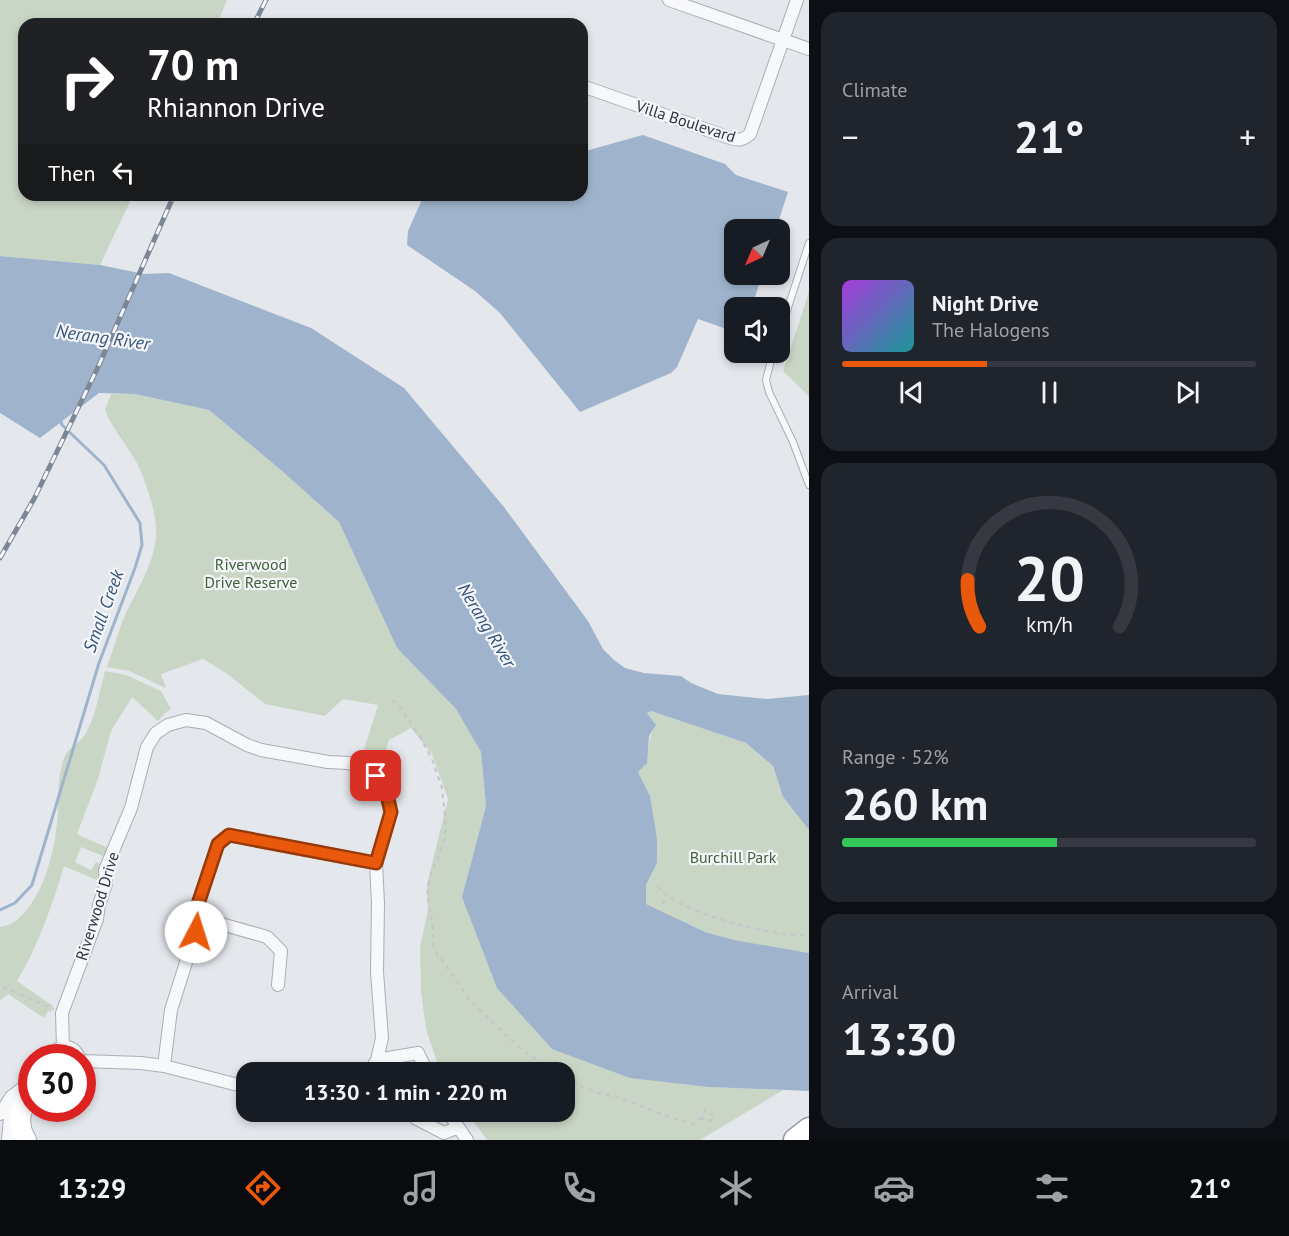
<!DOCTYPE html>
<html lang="en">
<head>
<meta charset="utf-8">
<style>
	body { margin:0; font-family:"PT Sans",sans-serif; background:#20242c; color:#f1f3f6; height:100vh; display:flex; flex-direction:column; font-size:22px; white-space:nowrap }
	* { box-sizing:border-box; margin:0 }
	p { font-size:20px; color:#9ea1a6 }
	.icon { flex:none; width:33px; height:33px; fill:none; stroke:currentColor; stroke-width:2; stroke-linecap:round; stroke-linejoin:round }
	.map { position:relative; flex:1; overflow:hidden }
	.side { display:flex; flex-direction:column; gap:12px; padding:12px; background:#0d0f14; width:480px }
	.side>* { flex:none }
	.hud { position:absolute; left:18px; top:18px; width:570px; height:183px; border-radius:18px; box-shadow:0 3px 9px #0003; background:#202124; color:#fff; overflow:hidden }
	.needle { width:39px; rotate:224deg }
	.fabs { position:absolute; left:724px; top:219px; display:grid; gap:12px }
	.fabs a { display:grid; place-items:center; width:66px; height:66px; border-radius:12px; background:#171b24; box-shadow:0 3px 9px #0003; font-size:30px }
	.speed { position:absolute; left:18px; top:1044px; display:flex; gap:12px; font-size:30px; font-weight:700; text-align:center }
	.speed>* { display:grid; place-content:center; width:78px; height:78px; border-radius:50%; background:#171b24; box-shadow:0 3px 9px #0003; line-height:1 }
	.speed .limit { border:9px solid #d22; background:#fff; color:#111 }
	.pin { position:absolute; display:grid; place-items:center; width:51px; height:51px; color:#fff; margin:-26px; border-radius:12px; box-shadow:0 3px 9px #0006 }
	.me { position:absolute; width:66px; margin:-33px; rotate:5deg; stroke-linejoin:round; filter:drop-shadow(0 0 4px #0008) }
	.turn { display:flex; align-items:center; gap:21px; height:126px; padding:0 30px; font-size:27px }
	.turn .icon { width:78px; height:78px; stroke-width:2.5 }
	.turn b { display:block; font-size:42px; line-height:51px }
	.then { display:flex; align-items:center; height:57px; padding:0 30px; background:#0003; gap:12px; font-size:22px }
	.big { font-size:45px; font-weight:700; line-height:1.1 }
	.side .tile { flex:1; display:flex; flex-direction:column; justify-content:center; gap:9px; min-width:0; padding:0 21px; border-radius:18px; background:#20242c }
	.side .dial { align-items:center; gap:0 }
	.dial svg { height:156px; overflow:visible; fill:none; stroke:#363941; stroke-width:7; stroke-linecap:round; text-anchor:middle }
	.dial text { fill:#f1f3f6; stroke:none }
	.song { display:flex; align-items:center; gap:18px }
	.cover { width:72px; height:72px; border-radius:9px; background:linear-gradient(135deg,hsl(280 70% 55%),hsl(180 70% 35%)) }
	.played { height:6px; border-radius:3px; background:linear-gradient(90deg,#ea580c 35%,#363941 35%) }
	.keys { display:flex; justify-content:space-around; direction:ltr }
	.heat { display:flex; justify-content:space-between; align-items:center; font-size:33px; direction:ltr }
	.charge { height:9px; border-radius:4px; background:linear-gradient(90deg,#34c759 52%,#363941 0) }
	.trip { position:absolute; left:236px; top:1062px; width:339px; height:60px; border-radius:18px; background:#171b24; box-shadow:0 3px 9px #0003; font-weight:700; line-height:60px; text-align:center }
	.tab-bar { display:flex; height:96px; justify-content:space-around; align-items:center; background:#090b0e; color:#9ea1a6 }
	.tab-bar .icon { width:42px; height:42px }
	.tab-bar .on { color:#ea580c }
	.tab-bar b { font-size:27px; color:#f1f3f6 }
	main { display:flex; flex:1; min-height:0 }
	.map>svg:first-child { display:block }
	.green { fill:#c9d6c5 }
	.water { fill:#9fb4cc }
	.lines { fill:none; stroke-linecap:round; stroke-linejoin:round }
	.stream { stroke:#9fb4cc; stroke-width:3 }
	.service-casing { stroke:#a9aeb7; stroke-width:8 }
	.minor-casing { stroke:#a9aeb7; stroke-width:14 }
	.primary-casing { stroke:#a3abb8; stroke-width:22 }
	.motorway-casing { stroke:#8b94a3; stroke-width:25 }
	.path { stroke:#c2c5cb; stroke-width:2; stroke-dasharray:4.5 4.5; stroke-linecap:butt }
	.service { stroke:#f7f8fa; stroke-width:6 }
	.minor { stroke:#f7f8fa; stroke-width:12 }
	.primary { stroke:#fff; stroke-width:20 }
	.motorway { stroke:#fff; stroke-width:22 }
	.rail-casing { stroke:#7d8696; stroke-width:5 }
	.rail { stroke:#f4f6f9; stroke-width:3; stroke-dasharray:9; stroke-linecap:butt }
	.route-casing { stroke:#983908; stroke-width:15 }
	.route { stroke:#ea580c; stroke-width:10 }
	.labels { text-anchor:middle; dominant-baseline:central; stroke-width:4.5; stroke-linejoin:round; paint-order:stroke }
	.street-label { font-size:16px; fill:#2b3445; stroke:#f4f6f9 }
	.park-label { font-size:16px; fill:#3f6138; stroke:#f4f6f9 }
	.water-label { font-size:18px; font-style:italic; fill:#34527a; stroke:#f4f6f9 }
</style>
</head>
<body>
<main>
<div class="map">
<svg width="809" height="1140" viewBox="0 0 809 1140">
	<rect width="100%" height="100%" fill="#e4e7ec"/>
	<!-- green -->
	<path class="green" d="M0 0H227L217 24H24V195H133L100 265 0 256Z
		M809 292V396L783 371Z
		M111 394H135L209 410 282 471 339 522 397 648 456 709 481 752 486 806 462 897 709 1087 783 1090 700 1140H487L467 1112H564V1072H447L445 1070 440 1071 426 1029 421 991 420 947 428 910 427 884 448 799 432 754 411 728 389 740 382 762 363 753 378 705 343 699 325 716 265 704 226 673 203 659 161 674 166 688 129 671 107 667C113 651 117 634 124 618 136 590 158 560 156 528 155 510 148 490 142 474 133 451 114 433 105 410Z
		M105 671 126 675 161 691 171 709 166 712 158 721 132 697 111 731 98 779 77 834 108 848 105 857 81 847 75 862 91 870 96 862 102 865 101 882 64 866C52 906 38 946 17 981L53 1006 51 1012 48 1011 44 1018 8 994 0 1001V927C10 926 17 921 23 914 47 888 56 845 58 811 58 792 58 774 65 756 69 746 78 745 84 736 96 718 99 692 105 671Z
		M651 711 746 743 773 766 783 797 809 830V953L733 940 705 932 646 904V885L657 863V838L650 796 638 772C652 758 644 744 656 725L647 713Z"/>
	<!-- water -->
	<path class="water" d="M643 135 725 164 736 175 788 192 776 229 735 230V274L762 275 752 307 735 308V332L698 319 677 367 671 373 580 412 500 313 475 291 407 245 408 231 424 195H582V152Z
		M0 256 100 265 144 274 169 273 311 328 404 388 504 507 588 621 603 649 614 660 625 668 644 673 681 676 691 683 718 694 767 699 809 695V830L783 797 773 766 746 743 651 711 647 713 656 725 649 736 647 763 638 772 650 796 657 838V863L646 885V904L705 932 734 940 809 953V1091L709 1087 630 1078 552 1049 497 988 462 897 486 806 481 752 456 709 397 648 339 522 282 471 209 410 135 394 99 393 40 438 0 413Z"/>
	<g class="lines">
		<!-- stream -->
		<path class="stream" d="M0 910 15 903 32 885 99 663 135 568 142 545 140 523 104 465 62 425 60 419"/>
		<!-- service casing -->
		<g class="service-casing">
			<path id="service" d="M780 332 809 243
				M773 352 766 380 769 392 793 442 809 485"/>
		</g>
		<!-- minor casing -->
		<g class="minor-casing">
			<path id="minor" d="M669 0 809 49
				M588 88 730 138C739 141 743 140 750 134L797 0
				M200 918 267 937 281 951 278 985
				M63 1047 62 1013 97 919 99 905 106 884 105 870 131 808 147 747 156 733 168 725 186 720 206 723 247 745 261 750 328 762 348 763 365 768 376 776 386 791 391 812 376 863 378 903 377 972 382 1038 377 1060 369 1072
				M52 1058 56 1050C66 1044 75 1047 79 1058
				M377 1060 418 1053 427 1072
				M82 1061 141 1063 164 1066 246 1087
				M164 1066 171 1010 200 918 198 904 218 844 229 835 376 863
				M448 1112 467 1140
				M0 1114 11 1097 32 1081
				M415 1118 444 1133 457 1128
				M8 1140 10 1117 18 1102"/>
		</g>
		<!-- primary casing -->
		<g class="primary-casing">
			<path id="primary" d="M26 1140C15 1122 21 1107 32 1091"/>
		</g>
		<!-- motorway casing -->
		<g class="motorway-casing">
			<path id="motorway" d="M795 1140 809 1129"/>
		</g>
		<!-- path -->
		<path class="path" d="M392 700 400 707 419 735 432 759 442 788 445 817V838L430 877 427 896 432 920 434 949 472 1003 523 1051 555 1072
			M658 886C670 911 782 940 809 934
			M663 904 667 897
			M3 987 54 1009
			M564 1078 597 1093 618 1097 672 1118 694 1124 701 1118 705 1110 714 1116 710 1121 701 1118"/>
		<!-- service -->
		<use href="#service" class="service"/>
		<!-- minor -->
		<use href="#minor" class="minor"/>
		<!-- primary -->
		<use href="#primary" class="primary"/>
		<!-- motorway -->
		<use href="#motorway" class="motorway"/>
		<!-- rail casing -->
		<g class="rail-casing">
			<path id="rail" d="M254 24 266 0
				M0 558 34 499 99 365 174 195"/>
		</g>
		<!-- rail -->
		<use href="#rail" class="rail"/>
	</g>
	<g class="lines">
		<!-- route casing -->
		<g class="route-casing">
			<path id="route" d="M196 932 200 918 198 904 218 844 229 835 376 863 391 812 386 791 376 776"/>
		</g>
		<!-- route -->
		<use href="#route" class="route"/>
	</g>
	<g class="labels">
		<!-- street labels -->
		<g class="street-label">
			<text transform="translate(686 121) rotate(18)">Villa Boulevard</text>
			<text transform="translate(97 906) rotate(-73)">Riverwood Drive</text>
		</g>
		<!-- park labels -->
		<g class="park-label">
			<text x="251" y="564">Riverwood<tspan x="251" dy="18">Drive Reserve</tspan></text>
			<text x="733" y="857">Burchill Park</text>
		</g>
		<!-- water labels -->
		<g class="water-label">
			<text transform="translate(103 337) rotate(8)">Nerang River</text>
			<text transform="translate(103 611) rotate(-70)">Small Creek</text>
			<text transform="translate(487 625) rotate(59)">Nerang River</text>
		</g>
	</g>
</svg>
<div class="fabs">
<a><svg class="needle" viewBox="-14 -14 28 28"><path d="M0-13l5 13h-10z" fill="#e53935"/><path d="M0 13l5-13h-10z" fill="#9ea1a6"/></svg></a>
<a><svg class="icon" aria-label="sound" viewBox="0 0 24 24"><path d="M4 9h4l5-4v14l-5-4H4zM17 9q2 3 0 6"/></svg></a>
</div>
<div class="speed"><div class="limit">30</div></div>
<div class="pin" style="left:376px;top:776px;background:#d93025"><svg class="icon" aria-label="arrive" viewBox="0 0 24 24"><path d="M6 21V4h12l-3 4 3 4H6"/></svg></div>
<svg class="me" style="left:196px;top:932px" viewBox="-20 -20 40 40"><circle r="19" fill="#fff"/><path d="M0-13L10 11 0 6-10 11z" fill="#ea580c"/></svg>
<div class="trip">13:30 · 1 min · 220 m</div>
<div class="hud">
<div class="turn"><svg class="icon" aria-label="right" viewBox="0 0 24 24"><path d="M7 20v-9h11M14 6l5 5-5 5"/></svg><div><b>70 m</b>Rhiannon Drive</div></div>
<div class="then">Then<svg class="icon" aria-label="left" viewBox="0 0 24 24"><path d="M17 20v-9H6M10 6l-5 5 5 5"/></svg></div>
</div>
</div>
<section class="side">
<div class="tile"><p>Climate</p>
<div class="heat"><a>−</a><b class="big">21°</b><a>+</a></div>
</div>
<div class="tile">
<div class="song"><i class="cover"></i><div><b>Night Drive</b><p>The Halogens</p></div></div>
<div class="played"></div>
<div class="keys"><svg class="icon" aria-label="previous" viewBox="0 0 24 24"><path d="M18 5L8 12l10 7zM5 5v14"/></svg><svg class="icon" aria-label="pause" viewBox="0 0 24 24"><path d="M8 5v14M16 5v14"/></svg><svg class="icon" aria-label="next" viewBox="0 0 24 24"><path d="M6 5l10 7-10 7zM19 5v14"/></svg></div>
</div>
<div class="tile dial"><svg viewBox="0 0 100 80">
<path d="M14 69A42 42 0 1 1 86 69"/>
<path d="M14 69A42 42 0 0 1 8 45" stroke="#ea580c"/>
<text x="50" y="56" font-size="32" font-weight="700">20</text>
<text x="50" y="72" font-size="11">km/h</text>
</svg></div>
<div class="tile"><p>Range · 52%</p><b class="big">260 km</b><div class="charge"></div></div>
<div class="tile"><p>Arrival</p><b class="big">13:30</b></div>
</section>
</main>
<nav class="tab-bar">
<b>13:29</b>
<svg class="icon on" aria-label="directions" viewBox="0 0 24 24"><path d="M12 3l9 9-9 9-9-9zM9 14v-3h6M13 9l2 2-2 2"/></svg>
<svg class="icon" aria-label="music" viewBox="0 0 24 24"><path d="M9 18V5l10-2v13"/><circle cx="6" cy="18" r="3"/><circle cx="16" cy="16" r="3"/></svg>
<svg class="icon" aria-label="phone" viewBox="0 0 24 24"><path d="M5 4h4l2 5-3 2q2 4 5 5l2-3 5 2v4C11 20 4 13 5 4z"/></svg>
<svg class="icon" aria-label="climate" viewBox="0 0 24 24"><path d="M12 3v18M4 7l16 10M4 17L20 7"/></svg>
<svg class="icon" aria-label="car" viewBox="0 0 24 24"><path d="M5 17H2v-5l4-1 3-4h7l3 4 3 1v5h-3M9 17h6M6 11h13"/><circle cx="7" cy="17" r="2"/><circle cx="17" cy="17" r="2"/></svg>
<svg class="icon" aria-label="filters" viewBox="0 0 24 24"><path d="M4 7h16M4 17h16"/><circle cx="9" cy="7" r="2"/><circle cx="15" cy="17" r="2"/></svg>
<b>21°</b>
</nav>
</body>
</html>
